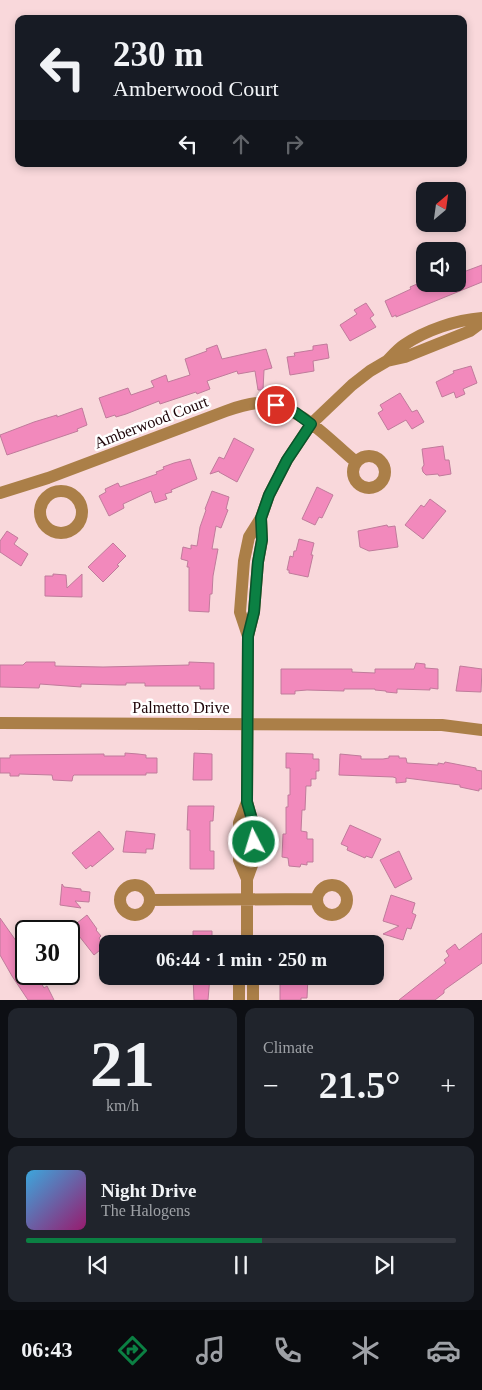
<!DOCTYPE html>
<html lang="en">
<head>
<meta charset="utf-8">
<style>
	body { margin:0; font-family:"Times New Roman",serif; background:#20242c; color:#f1f3f6; height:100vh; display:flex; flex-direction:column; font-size:19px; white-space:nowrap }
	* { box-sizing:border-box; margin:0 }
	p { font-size:16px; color:#9ea1a6 }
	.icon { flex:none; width:28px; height:28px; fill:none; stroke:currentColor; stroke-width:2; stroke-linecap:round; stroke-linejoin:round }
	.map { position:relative; height:1000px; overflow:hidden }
	.details { display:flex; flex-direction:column; gap:8px; padding:8px; background:#0d0f14; flex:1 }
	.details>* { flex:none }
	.top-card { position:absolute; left:15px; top:15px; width:452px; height:152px; border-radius:10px; box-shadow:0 2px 8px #0003; background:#171b24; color:#f1f3f6; overflow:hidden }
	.needle { width:32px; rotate:29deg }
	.fabs { position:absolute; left:416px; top:182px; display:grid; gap:10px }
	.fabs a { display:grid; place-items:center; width:50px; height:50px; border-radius:10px; background:#171b24; box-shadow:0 2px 8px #0003; font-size:25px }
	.speed { position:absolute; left:15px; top:920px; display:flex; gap:10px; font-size:25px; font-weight:700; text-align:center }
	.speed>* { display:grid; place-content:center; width:65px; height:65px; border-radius:50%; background:#171b24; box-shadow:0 2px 8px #0003; line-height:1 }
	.speed .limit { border:2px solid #111; border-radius:8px; background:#fff; color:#111 }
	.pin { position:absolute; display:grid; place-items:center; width:42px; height:42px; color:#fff; margin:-21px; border:2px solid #fff; border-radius:50%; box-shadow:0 1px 5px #0007 }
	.me { position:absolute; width:55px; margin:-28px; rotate:355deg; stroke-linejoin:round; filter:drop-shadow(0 0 4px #0008) }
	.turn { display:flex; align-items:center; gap:18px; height:105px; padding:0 15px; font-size:22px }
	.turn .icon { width:65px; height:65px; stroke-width:2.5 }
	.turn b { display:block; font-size:35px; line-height:42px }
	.lanes { display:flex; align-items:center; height:48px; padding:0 15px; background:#0003; justify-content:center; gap:25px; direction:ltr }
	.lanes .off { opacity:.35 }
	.big { font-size:38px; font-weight:800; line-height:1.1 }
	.details .card { flex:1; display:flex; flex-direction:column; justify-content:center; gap:8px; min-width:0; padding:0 18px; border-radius:10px; background:#20242c }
	.details .dial { align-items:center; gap:0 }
	.dial b { font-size:65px; line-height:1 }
	.song { display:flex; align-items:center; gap:15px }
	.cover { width:60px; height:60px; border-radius:8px; background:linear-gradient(135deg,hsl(200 70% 55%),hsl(320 70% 35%)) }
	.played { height:5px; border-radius:2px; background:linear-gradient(90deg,#0b8043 55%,#363941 55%) }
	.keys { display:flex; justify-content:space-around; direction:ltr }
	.heat { display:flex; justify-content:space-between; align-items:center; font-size:28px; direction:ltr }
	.details .tiles { flex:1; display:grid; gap:8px; grid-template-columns:1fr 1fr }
	.card:last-child { grid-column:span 2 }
	.trip { position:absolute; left:99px; top:935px; width:285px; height:50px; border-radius:10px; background:#171b24; box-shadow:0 2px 8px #0003; font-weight:800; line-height:50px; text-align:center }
	.tab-bar { display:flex; height:80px; justify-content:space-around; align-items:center; background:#090b0e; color:#9ea1a6 }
	.tab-bar .icon { width:35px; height:35px }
	.tab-bar .active { color:#0b8043 }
	.tab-bar b { font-size:22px; color:#f1f3f6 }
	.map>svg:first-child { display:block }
	.building { fill:#f289bc; stroke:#c07b9b }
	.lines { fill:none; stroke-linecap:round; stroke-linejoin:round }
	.minor { stroke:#ab7f48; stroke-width:12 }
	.route-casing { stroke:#07532c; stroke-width:12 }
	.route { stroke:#0b8043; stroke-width:9 }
	.labels { text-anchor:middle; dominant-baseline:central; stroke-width:5; stroke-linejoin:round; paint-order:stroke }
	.street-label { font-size:16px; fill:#1e0509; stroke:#fff }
</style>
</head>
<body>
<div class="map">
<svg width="482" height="1000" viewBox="0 0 482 1000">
	<rect width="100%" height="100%" fill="#f9d8db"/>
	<!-- building -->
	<path class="building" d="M482 265V282L396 317V315L392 317 385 301 411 289 410 287 417 284H456L458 289V274Z
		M366 303 374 315 370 318 376 327 350 341 340 325 357 314 354 310Z
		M327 344 329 358 313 361 314 371 290 375 287 357 295 356 294 353 313 350V346Z
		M217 345 222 359 266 349 272 368 264 370 263 390H258L255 371 238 374 237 371 207 381 210 389 197 394 196 392 160 404 159 401 126 414 116 417 115 415 106 418 99 398 128 388 131 395 154 387 151 381 166 375 168 382 190 375 185 359 207 351 206 349Z
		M471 366 477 383 463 389 465 394 456 398 454 392 442 397 436 382 454 373 453 371Z
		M400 393 412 412 417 410 424 422 412 429 406 420 388 430 378 413 383 410 380 405Z
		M82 408 87 425 77 429 78 431 7 455 0 435 34 422 57 415V417Z
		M234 438 254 449 237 482 219 472V471L210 474 219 457 224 459Z
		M443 446 445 460H449L451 474 439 476 438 474 426 475 423 472 422 468 424 465 422 449Z
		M190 459 197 479 171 490 172 492 165 494 167 499 155 503 151 491 123 504 124 508 109 516 99 496 106 492 105 489 118 483 120 487 157 474 156 472 164 469 163 467 174 463Z
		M317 487 333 495 322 518 319 517 315 525 302 519Z
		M212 491 229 497 226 509 228 510 221 528 216 526 212 549H218L213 576 212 594H210L209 612 189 611V567H187L188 561 181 559 183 547 191 549V545L197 546 200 527 206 510 205 509Z
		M430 499 446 511 423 539 405 525 421 505 424 507Z
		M387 525 388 527 395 526 398 547 369 551 360 547 358 531Z
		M7 531 18 538 14 544 28 554 21 566 0 552V541Z
		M299 539 314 543 311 555H313L308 577 289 573V570H287L290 556 293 557 294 551H296Z
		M113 543 126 556 117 565 119 566 103 582 88 567Z
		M53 574 66 575 67 588 82 574V597L45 596V576H53Z
		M26 662H55V666L103 667 189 665V662L214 663V689H200V686H145V683H126V685H118L81 684V687L40 684 39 688 0 687V665H23Z
		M416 663 425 664V668L438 669V689L430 688V690L397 689V693L386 692V691L375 690V689H344V691L307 690 295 691V694H281V669H352V672L375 673V669H414Z
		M460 666 482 669 481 692 456 691Z
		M125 753 138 754 146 755V758H157V773H146V775H74L73 776 72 781 53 780 52 775 19 774V776H10V773H0V758H10V755L104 754V756H125Z
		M194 753 212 754V780H193Z
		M286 753 313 754V759H319V771H316V779H311V786H306L305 810H302L301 831 307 832V839H313V862H307V865L301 864 300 867 289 866 288 858 282 857 283 834H286V807H288V795H290V768H286Z
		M340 754 361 756V759H383L389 758V756H399V758H406L407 763 438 765V763L444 764 445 762 476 768V770L482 771V789H479V791L460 787V785L406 778V782L396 783V778L393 777 339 775Z
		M188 806H214L213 821H210V851H214V869H190V830H187Z
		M350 825 381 839 372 858 366 856 365 858 347 850 348 847 341 844Z
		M99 831 114 849 92 867 91 865 86 869 72 853Z
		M126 831 155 834 153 849H146V853L123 852Z
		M399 851 412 879 395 888 380 860Z
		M62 884 64 887 81 889V891L90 892 89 902 75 901 81 908 60 905Z
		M391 895 415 903 412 913 416 915 411 929 407 928 403 940 383 934 399 926 383 921Z
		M87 915 97 929 96 930 101 936 99 938 105 946 94 955 72 927Z
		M0 918 26 955V974H36L44 988 47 986 54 1000H28L12 976 0 955Z
		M193 931H212V944H193Z
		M482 933V963L444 990V993L435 1000H399L446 963 444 960 449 956 446 951 455 944 459 950Z
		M193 976H210L208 1000H194Z
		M284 976H308L307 998H301V1000H280V983H284Z"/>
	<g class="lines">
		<!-- minor -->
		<path class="minor" d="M387 361C392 356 398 349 404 345 426 330 456 320 482 318
			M353 472a16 16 0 1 1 32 0a16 16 0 1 1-32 0Z
			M40 512a21 21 0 1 1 42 0a21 21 0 1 1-42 0Z
			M0 493 48 478 226 411C237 407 251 402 263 403 300 405 329 440 356 462
			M248 636 240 612 244 561 249 537 261 518 269 495 287 460 311 424 352 385 370 371 387 361 405 357 470 331 482 322
			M0 723 442 725 482 730
			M247 802 239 823V860L247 879
			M120 900a15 15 0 1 1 30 0a15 15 0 1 1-30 0Z
			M317 900a15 15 0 1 1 30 0a15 15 0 1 1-30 0Z
			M150 900 317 899
			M247 944V879L254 860 253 823 247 802 248 636 254 612 258 562 262 540 261 518
			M251 976 253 982V1000
			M239 1000V984L242 976"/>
	</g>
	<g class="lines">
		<!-- route casing -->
		<g class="route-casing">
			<path id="route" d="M254 842 253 823 247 802 248 636 254 612 258 562 262 540 261 518 269 495 287 460 311 424 296 413 276 405"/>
		</g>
		<!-- route -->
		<use href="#route" class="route"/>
	</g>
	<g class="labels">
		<!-- street labels -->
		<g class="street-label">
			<text transform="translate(151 422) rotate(-21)">Amberwood Court</text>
			<text x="181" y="707">Palmetto Drive</text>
		</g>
	</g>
</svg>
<div class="fabs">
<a><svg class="needle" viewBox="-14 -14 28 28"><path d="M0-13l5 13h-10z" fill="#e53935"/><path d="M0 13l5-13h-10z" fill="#9ea1a6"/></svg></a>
<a><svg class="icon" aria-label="sound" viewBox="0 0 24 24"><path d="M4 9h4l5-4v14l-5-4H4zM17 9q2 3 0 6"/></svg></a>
</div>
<div class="speed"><div class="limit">30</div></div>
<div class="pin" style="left:276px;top:405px;background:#d93025"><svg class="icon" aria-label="arrive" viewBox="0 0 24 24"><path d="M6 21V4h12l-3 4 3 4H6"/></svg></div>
<svg class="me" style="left:254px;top:842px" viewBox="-20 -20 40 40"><circle r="17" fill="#0b8043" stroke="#fff" stroke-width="3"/><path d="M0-11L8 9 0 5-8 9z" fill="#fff"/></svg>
<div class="trip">06:44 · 1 min · 250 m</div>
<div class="top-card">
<div class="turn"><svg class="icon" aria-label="left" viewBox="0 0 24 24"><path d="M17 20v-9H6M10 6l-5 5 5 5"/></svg><div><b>230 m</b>Amberwood Court</div></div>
<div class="lanes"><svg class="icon" aria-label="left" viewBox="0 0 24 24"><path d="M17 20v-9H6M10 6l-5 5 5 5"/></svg><svg class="icon off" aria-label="ahead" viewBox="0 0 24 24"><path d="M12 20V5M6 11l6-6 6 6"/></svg><svg class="icon off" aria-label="right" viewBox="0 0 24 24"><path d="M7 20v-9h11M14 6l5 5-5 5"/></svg></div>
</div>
</div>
<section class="details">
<div class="tiles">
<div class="card dial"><b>21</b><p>km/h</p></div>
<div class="card"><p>Climate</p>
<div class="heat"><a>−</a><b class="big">21.5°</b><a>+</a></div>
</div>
<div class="card">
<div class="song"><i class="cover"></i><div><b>Night Drive</b><p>The Halogens</p></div></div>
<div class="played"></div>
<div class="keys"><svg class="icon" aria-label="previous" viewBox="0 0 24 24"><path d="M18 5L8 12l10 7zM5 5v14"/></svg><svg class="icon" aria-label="pause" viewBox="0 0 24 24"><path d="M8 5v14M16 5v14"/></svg><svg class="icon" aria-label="next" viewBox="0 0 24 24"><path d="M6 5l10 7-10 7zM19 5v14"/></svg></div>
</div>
</div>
</section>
<nav class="tab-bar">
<b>06:43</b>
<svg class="icon active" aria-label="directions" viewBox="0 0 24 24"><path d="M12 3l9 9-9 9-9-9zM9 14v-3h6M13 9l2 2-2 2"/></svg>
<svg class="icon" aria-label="music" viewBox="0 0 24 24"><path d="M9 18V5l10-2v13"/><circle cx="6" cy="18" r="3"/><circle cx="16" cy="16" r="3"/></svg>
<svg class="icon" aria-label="phone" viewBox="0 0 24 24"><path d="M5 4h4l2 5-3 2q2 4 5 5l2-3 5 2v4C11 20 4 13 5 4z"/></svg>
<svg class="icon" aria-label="climate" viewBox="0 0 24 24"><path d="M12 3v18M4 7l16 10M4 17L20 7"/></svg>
<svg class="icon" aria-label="car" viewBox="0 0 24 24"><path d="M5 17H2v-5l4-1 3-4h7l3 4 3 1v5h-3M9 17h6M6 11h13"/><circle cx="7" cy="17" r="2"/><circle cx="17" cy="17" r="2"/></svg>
</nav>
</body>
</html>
